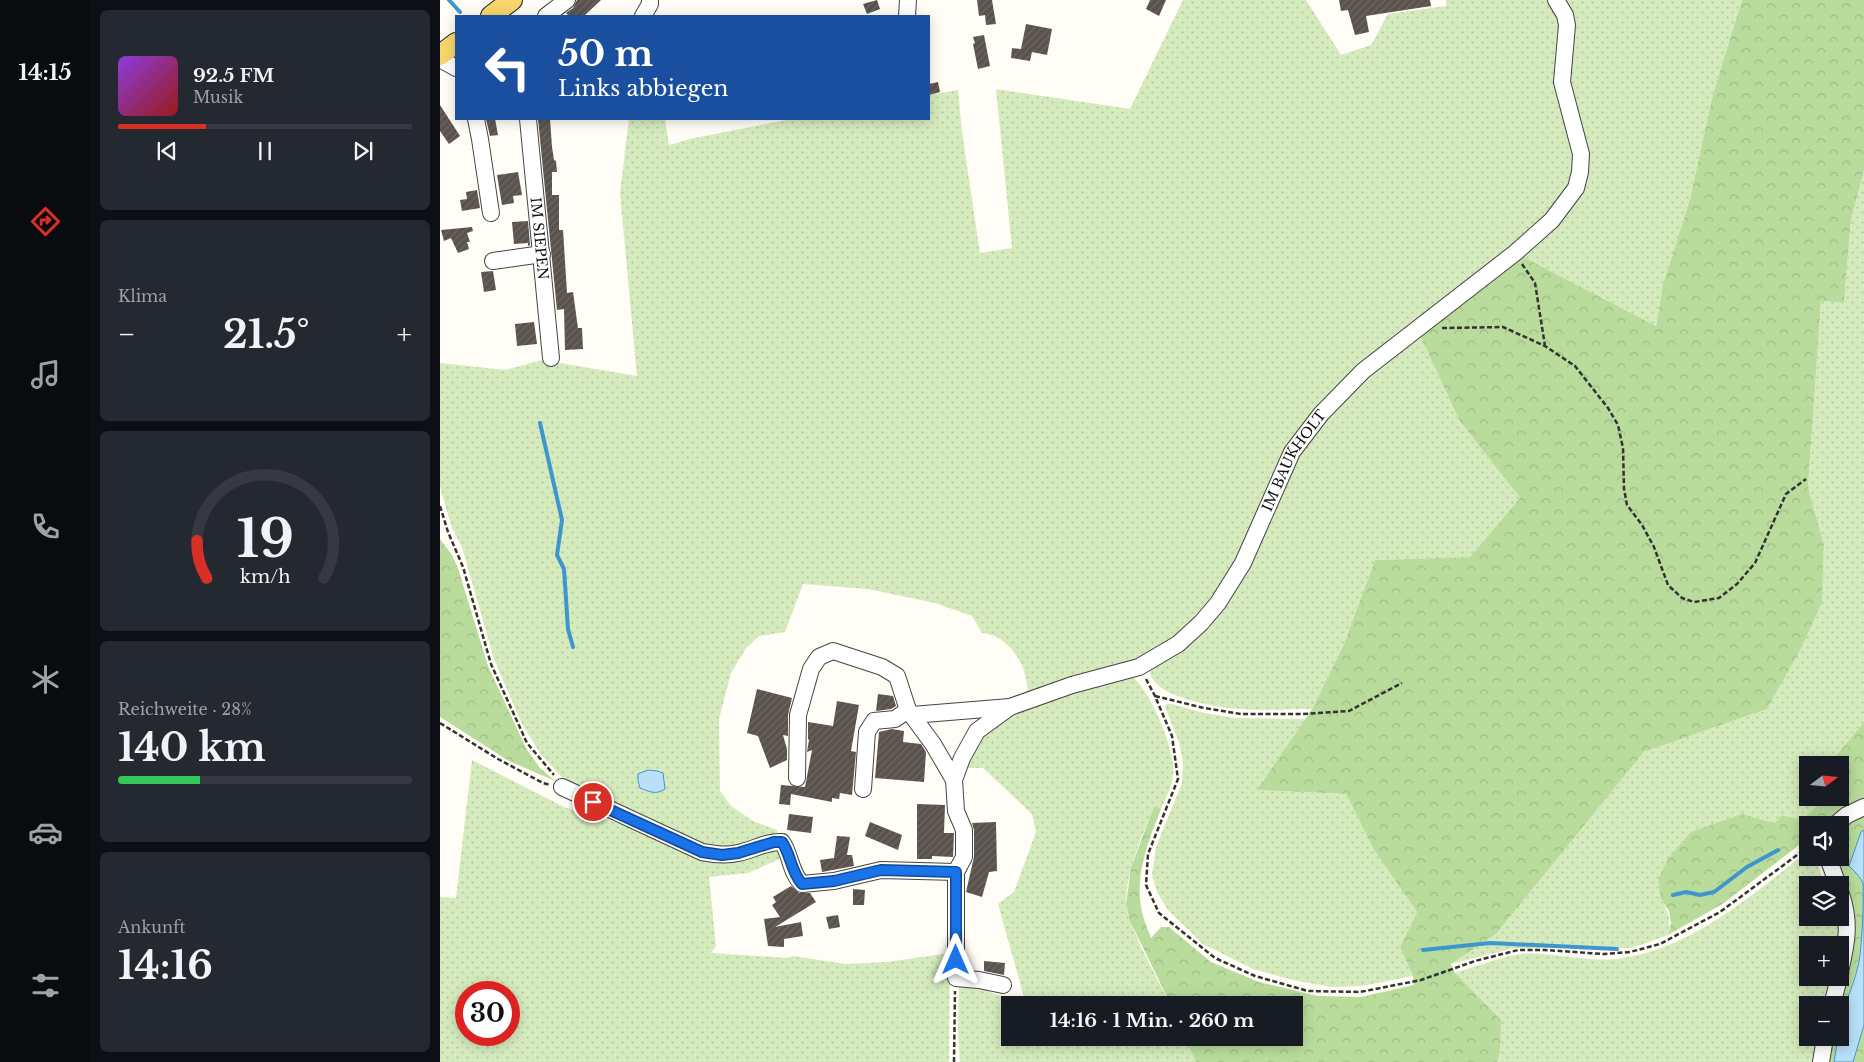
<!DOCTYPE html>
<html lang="de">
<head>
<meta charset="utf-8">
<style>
	body { margin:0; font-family:"Libre Baskerville",serif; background:#242831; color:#f1f3f6; height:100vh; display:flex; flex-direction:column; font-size:19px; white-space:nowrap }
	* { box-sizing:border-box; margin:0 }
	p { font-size:16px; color:#9ea1a6 }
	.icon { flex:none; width:28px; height:28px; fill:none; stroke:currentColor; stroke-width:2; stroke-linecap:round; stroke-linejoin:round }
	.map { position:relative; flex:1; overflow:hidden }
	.drawer { display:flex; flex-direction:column; gap:10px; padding:10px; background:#0d0f14; width:350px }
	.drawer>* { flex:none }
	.banner { position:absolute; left:15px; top:15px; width:475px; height:105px; border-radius:0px; box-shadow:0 2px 12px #0003; background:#1a4fa0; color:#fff; overflow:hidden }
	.needle { width:32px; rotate:74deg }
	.buttons { position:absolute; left:1359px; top:756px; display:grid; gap:10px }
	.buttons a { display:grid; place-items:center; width:50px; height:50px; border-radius:0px; background:#171b24; box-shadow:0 2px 12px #0003; font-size:25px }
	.speed { position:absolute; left:15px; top:981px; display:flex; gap:10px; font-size:25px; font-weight:700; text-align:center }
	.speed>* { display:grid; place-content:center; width:65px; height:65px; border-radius:50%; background:#171b24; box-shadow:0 2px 12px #0003; line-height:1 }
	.speed .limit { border:8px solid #d22; background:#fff; color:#111 }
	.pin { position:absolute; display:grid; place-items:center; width:42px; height:42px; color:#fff; margin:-21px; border:2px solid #fff; border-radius:50%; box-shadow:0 1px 5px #0007 }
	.me { position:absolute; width:55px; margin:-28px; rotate:0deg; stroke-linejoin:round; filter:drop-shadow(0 0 4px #0008) }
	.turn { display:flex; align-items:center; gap:18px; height:105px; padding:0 20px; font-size:22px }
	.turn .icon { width:65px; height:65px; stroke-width:2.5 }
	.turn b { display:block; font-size:35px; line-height:42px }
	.big { font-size:38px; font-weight:700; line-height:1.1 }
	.drawer .tile { flex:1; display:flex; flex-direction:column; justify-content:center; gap:8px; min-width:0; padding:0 18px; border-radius:8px; background:#242831 }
	.drawer .dial { align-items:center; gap:0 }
	.dial svg { height:130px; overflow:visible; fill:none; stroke:#363941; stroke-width:7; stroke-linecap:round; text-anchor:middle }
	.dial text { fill:#f1f3f6; stroke:none }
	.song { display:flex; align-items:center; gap:15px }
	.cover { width:60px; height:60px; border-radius:8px; background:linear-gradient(135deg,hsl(270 70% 55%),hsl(0 70% 35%)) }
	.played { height:5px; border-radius:2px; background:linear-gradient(90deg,#d93025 30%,#363941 30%) }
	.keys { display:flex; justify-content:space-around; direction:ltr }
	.heat { display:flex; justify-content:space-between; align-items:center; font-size:28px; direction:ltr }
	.charge { height:8px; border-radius:4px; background:linear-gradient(90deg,#34c759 28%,#363941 0) }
	.trip { position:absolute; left:561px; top:996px; width:302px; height:50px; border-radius:0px; background:#171b24; box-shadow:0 2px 12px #0003; font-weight:700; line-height:50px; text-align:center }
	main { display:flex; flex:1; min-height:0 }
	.dock { display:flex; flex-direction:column; width:90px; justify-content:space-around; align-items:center; background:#090b0e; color:#9ea1a6 }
	.dock .icon { width:35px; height:35px }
	.dock .selected { color:#d93025 }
	.dock b { font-size:22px; color:#f1f3f6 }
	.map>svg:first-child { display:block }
	.grass { fill:url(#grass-dots); fill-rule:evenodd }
	.forest { fill:url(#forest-crowns) }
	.water { fill:#b9e0f7; stroke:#3f96cf }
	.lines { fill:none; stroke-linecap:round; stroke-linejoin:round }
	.stream { stroke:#3f96cf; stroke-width:4 }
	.building { fill:url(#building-hatch) }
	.minor-casing { stroke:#444; stroke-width:18 }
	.major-casing { stroke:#222; stroke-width:22 }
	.path { stroke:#333; stroke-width:2.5; stroke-dasharray:5 2.5; stroke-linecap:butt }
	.minor { stroke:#fff; stroke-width:16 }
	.major { stroke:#f9d66b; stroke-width:20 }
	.route-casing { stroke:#114b97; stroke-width:12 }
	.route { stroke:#1a73e8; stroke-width:9 }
	.labels { text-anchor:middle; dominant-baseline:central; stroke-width:5; stroke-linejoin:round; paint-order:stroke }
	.street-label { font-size:14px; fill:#111; stroke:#fff }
</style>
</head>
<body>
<main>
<nav class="dock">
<b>14:15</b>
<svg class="icon selected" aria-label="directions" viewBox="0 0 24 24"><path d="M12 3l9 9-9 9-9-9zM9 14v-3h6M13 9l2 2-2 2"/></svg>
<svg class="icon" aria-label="music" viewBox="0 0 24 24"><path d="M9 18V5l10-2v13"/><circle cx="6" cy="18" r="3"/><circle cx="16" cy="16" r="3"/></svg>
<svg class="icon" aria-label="phone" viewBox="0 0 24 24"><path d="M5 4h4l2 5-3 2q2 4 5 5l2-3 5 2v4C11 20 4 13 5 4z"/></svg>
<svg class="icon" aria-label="climate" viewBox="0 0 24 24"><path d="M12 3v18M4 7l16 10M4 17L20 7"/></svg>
<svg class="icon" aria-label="car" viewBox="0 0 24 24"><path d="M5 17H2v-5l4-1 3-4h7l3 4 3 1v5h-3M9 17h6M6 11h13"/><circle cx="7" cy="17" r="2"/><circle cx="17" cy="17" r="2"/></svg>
<svg class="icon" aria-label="filters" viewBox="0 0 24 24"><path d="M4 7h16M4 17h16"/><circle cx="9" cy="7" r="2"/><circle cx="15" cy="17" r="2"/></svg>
</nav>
<section class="drawer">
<div class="tile">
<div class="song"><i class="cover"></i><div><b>92.5 FM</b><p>Musik</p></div></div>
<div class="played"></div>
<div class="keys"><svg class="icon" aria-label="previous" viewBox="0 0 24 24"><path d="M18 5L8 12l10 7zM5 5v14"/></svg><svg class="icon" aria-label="pause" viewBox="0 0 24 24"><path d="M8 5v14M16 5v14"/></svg><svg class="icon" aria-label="next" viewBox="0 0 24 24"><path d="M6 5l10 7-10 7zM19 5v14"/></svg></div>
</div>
<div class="tile"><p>Klima</p>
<div class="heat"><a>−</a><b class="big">21.5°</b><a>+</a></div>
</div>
<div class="tile dial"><svg viewBox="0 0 100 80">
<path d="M14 69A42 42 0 1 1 86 69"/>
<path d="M14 69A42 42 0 0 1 8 46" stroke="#d93025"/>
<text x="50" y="56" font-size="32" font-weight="700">19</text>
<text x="50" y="72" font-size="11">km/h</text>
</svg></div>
<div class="tile"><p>Reichweite · 28%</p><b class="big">140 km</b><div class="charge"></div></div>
<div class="tile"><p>Ankunft</p><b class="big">14:16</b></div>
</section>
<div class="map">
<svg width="1424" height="1062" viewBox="0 0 1424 1062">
	<defs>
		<pattern id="grass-dots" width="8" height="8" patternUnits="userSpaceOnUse" patternTransform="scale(1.25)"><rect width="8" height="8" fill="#d5ebbd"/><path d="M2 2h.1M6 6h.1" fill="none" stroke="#b6c8a1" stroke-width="1.8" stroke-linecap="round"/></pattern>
		<pattern id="forest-crowns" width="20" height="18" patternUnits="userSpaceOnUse" patternTransform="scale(1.25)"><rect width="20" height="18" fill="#b9dc9c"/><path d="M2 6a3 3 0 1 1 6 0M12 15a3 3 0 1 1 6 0" fill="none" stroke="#9ebc85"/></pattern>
		<pattern id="building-hatch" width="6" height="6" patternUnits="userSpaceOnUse" patternTransform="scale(1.25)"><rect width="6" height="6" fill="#5a524d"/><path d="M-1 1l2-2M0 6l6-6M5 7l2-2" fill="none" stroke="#6d6662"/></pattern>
	</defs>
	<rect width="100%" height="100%" fill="#fffdf5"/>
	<!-- grass -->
	<path class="grass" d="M743 0H866L901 55 931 45 948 14 1006 6V0H1108L1120 15 1135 158 1130 186 1109 217 870 419 781 591 740 636 708 655 580 699 588 689C586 681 585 672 582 665 574 649 560 634 542 633L532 616 495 603 428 589 363 584 345 632 319 636 306 648 291 673 279 719 280 791 291 806 313 821 337 830 338 835 278 851 125 781 100 753 82 724 54 659 22 547 12 528 0 487V363L65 370 102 360 197 376 180 193 189 119H225L229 145 254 138 352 119H489V95L518 90 522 132 540 253 572 248 556 89 690 109Z
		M1123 0H1302L1273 94 1250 199 1223 285 1216 326 1084 258 1082 254 1140 189 1128 89Z
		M1424 170V722L1390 763 1392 765H1368V798H1386L1362 821 1343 815 1335 823 1302 814 1221 899C1229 912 1231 920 1228 935L1192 948H1074L1011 964 1056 934 1204 752 1327 709 1361 649 1382 603 1384 545 1368 487 1381 301 1404 303 1411 220Z
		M979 333 1019 420 1080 498 1030 557 935 560 904 644 872 709C848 709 823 711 799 709 779 708 702 696 711 666L767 624 856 458 887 413 925 377Z
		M689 674C709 686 737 752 733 776 732 787 725 799 721 809L714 806C702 837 687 869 686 902 686 923 720 984 731 1005H570V1038H745L756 1062H520L518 1033 519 981 537 985 556 995 584 997 558 904 574 892 596 832 592 814 543 768H526L546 730 562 718Z
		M727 704H732L764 713 795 718 865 719 818 790 906 794 934 850 977 912 960 947 973 976 922 986 891 987 853 980 813 969 763 944 728 910 717 892 712 875 716 847 742 783 743 763 739 742 725 707Z
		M32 760 124 807 198 829 265 856 336 847 344 857 308 873 269 877 276 946 271 953 348 958 353 956 405 964 447 962 510 953 509 1062H0V897L16 898ZM26 992H69V1035H26Z
		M1366 853H1367L1368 858H1375L1384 881H1392L1393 885H1368V918H1400V945H1368V978H1394L1387 1005H1368V1038H1380L1377 1062H1057L1060 1052V1020L1014 973C1034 967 1061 957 1080 954 1113 951 1149 964 1183 958 1254 947 1310 896 1366 853Z"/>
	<!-- forest -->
	<path class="forest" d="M1302 0H1424V170L1411 220 1404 303 1381 301 1368 487 1384 545 1382 603 1361 649 1327 709 1204 752 1056 934 1011 964 1015 973 1061 1020 1060 1052 1057 1062H756L745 1038H855V1005H731L690 921 686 904 691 868 714 806 721 809C708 842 694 876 702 912 704 921 708 930 711 938L721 927H729L771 962 819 982 878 996 921 997 974 985 973 976 960 947 977 912 934 850 906 794 817 790 872 709 904 644 935 560 1030 557 1080 498 1019 420 979 333 1082 254 1085 258 1216 326 1223 285 1250 199 1273 94Z
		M0 539 12 555 18 568 48 666 86 748 100 768 115 781 69 761 0 717Z
		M1424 722V802L1403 812 1386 825H1368L1367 839 1284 903 1228 935 1231 923 1229 911 1221 899 1218 879 1228 859 1251 832 1302 814 1335 823 1342 815 1362 820 1386 798H1400V785L1405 780 1400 775V765H1392L1390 763Z
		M1424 813V830L1421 832 1409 866 1417 873 1423 884V931L1418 966 1400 1022V1005L1411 940 1395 858H1400V829Z
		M1424 1025V1062H1413Z
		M1388 1038H1398L1394 1062H1384Z"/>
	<!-- water -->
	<path class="water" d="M208 770 217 771 223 773 225 789C216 795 210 792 200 788L198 781V774Z
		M1424 830V1025L1413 1062H1394L1398 1038H1400C1400 1007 1412 993 1418 966 1422 952 1424 897 1423 884 1421 877 1414 871 1409 866L1421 832Z"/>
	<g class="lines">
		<!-- stream -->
		<path class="stream" d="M9 0 20 12
			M100 423 122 520 117 555 124 569 128 629 133 647
			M1233 895 1246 892 1260 895 1274 892 1307 867 1338 850
			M983 950 1050 943 1177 949"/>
	</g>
	<!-- building -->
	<path class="building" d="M137 0H161L144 16H129L126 13 133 8Z
		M437 0 440 9 427 14 423 4Z
		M537 0H552L556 24 546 25 545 15 539 16Z
		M710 0H726L719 16 706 9Z
		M899 0H990L991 6 926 16 929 32 915 35 908 10 901 11Z
		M586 24 612 29 607 55 592 52 590 61 571 58 572 48 581 49Z
		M544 35 550 66 538 69 533 44 535 43 533 37Z
		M498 82 500 92 489 95V84Z
		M0 105 20 136 9 144 0 131Z
		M46 119H55L58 135 50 136Z
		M98 119H110L112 147 114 160 116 161 117 172H112V195H119V230H123L127 293 133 292 137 321 138 328H142L143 349 125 350 124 309 117 310Z
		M78 172 82 195 73 196 74 203 62 205 57 175Z
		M37 190 40 208 22 211 20 200 27 199 26 192Z
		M88 221 90 245 88 246V243L74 244 72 222Z
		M32 227 33 231 27 233 30 242H27L29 249 18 253 11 238 4 241 1 230Z
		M53 271 56 290 44 292 41 272Z
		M94 322 97 344 77 346 75 324Z
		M317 689 352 698 348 715V736L343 735 347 749V760L330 768 318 736 307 733Z
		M438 694 453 696 456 706 451 709 436 711Z
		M397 701 419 705 411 751 416 752 412 795 400 793 399 799 392 798V802L351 794 350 805 339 804 341 785 365 787 372 750 367 752 369 740 368 739V722L393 726Z
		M452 729 464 731 463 742 481 744 486 752 484 782 435 778 439 732Z
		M477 804 505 805 504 833H514L513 857 492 856V859H477Z
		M349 814 373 817 371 833 347 830Z
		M430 822 462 835 458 850 425 836Z
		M556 822 557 871 549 872 542 897 526 892 534 857V830L532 823Z
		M397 836 410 837 407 855H412L414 866 382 872 380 860 394 858Z
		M351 886 359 893H370L376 902 335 927 361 922 363 936 344 939V947L328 946 324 919 340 917 332 905 336 902 333 897Z
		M413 889 425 890 424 905H413Z
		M398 915 400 927 389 929 386 917Z
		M544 961 565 963 564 975 544 971Z"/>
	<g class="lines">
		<!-- minor casing -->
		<g class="minor-casing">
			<g id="minor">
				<path d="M106 16 127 0"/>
				<path d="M203 16 210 4V0"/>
				<path d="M467 16 468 0"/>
				<path d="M0 59 16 68"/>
				<path d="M36 119 40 139 51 213"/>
				<path id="s1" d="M88 119 111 358"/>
				<path d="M53 261 102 254"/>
				<path d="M472 715 570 707"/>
				<path d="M357 778 358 715 371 669 379 657 393 651 442 667 457 676 468 710"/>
				<path d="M122 787 262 852C274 854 286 856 298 853 313 850 327 841 342 842 351 855 350 872 362 884L394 881 441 870 516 872"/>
				<path d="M423 789 427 732 434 721 455 719 468 710 493 744 514 780"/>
				<path d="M1395 825 1407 815 1424 807"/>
				<path d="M1388 858 1398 885"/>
				<path d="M1400 891C1411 921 1407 942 1400 972"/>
				<path id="s2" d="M563 985 539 980 516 978V872L524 857V830L516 811 514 780 522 758 537 731 570 707 632 685 699 667 738 644 761 623 778 603 803 563 852 452 881 414 923 371 1075 253 1112 220 1136 188 1140 172 1141 154 1122 82 1127 25 1125 15 1116 0"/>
				<path d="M1392 1005 1399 978"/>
				<path d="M1381 1062 1385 1038"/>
			</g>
		</g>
		<!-- major casing -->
		<g class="major-casing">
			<path id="major" d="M51 16 72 0
				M0 55 16 43"/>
		</g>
		<!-- path -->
		<path class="path" d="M1082 264 1095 283 1105 346
			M1002 328 1063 327 1105 346 1135 366 1168 408 1178 425 1183 448 1184 489 1187 505 1202 525 1214 547 1228 585 1242 598 1254 602 1279 598 1297 584 1315 563 1346 494 1366 479
			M0 506 8 532 23 567 51 664 87 743 114 775
			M706 679 715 696 732 736 738 779 708 854 706 885 719 913 775 958 815 976 868 991 920 992 981 980 1035 961 1078 950H1105L1164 954 1190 952 1220 944 1280 912 1368 847
			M715 696 764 708 801 714H863L909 711 962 683
			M0 723 58 759 103 783 110 785
			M514 1062 515 991"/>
		<!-- minor -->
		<use href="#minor" class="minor"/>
		<!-- major -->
		<use href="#major" class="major"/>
	</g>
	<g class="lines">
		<!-- route casing -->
		<g class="route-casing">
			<path id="route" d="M153 802 262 852 282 855 298 853 334 842H342C351 855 351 872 362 884L394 881 441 870 516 872V960"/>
		</g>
		<!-- route -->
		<use href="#route" class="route"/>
	</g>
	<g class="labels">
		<!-- street labels -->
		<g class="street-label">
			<text stroke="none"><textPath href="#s1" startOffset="120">IM SIEPEN</textPath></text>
			<text stroke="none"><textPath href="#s2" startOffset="744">IM BAUKHOLT</textPath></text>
		</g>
	</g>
</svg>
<div class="buttons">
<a><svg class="needle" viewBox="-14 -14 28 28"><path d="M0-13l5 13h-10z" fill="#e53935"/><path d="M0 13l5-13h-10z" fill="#9ea1a6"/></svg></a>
<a><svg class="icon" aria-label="sound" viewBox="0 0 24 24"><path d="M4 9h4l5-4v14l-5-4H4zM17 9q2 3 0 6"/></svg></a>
<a><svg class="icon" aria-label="layers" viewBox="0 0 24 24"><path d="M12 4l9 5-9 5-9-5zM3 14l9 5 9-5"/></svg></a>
<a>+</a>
<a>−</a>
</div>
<div class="speed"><div class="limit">30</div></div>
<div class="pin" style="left:153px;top:802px;background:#d93025"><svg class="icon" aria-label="arrive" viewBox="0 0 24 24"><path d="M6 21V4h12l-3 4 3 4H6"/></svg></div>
<svg class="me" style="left:516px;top:960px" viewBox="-20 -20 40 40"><path d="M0-17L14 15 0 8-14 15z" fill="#1a73e8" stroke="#fff" stroke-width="4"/></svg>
<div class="trip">14:16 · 1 Min. · 260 m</div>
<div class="banner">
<div class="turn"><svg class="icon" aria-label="left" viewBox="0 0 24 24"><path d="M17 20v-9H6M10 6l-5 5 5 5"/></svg><div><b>50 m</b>Links abbiegen</div></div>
</div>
</div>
</main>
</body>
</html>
